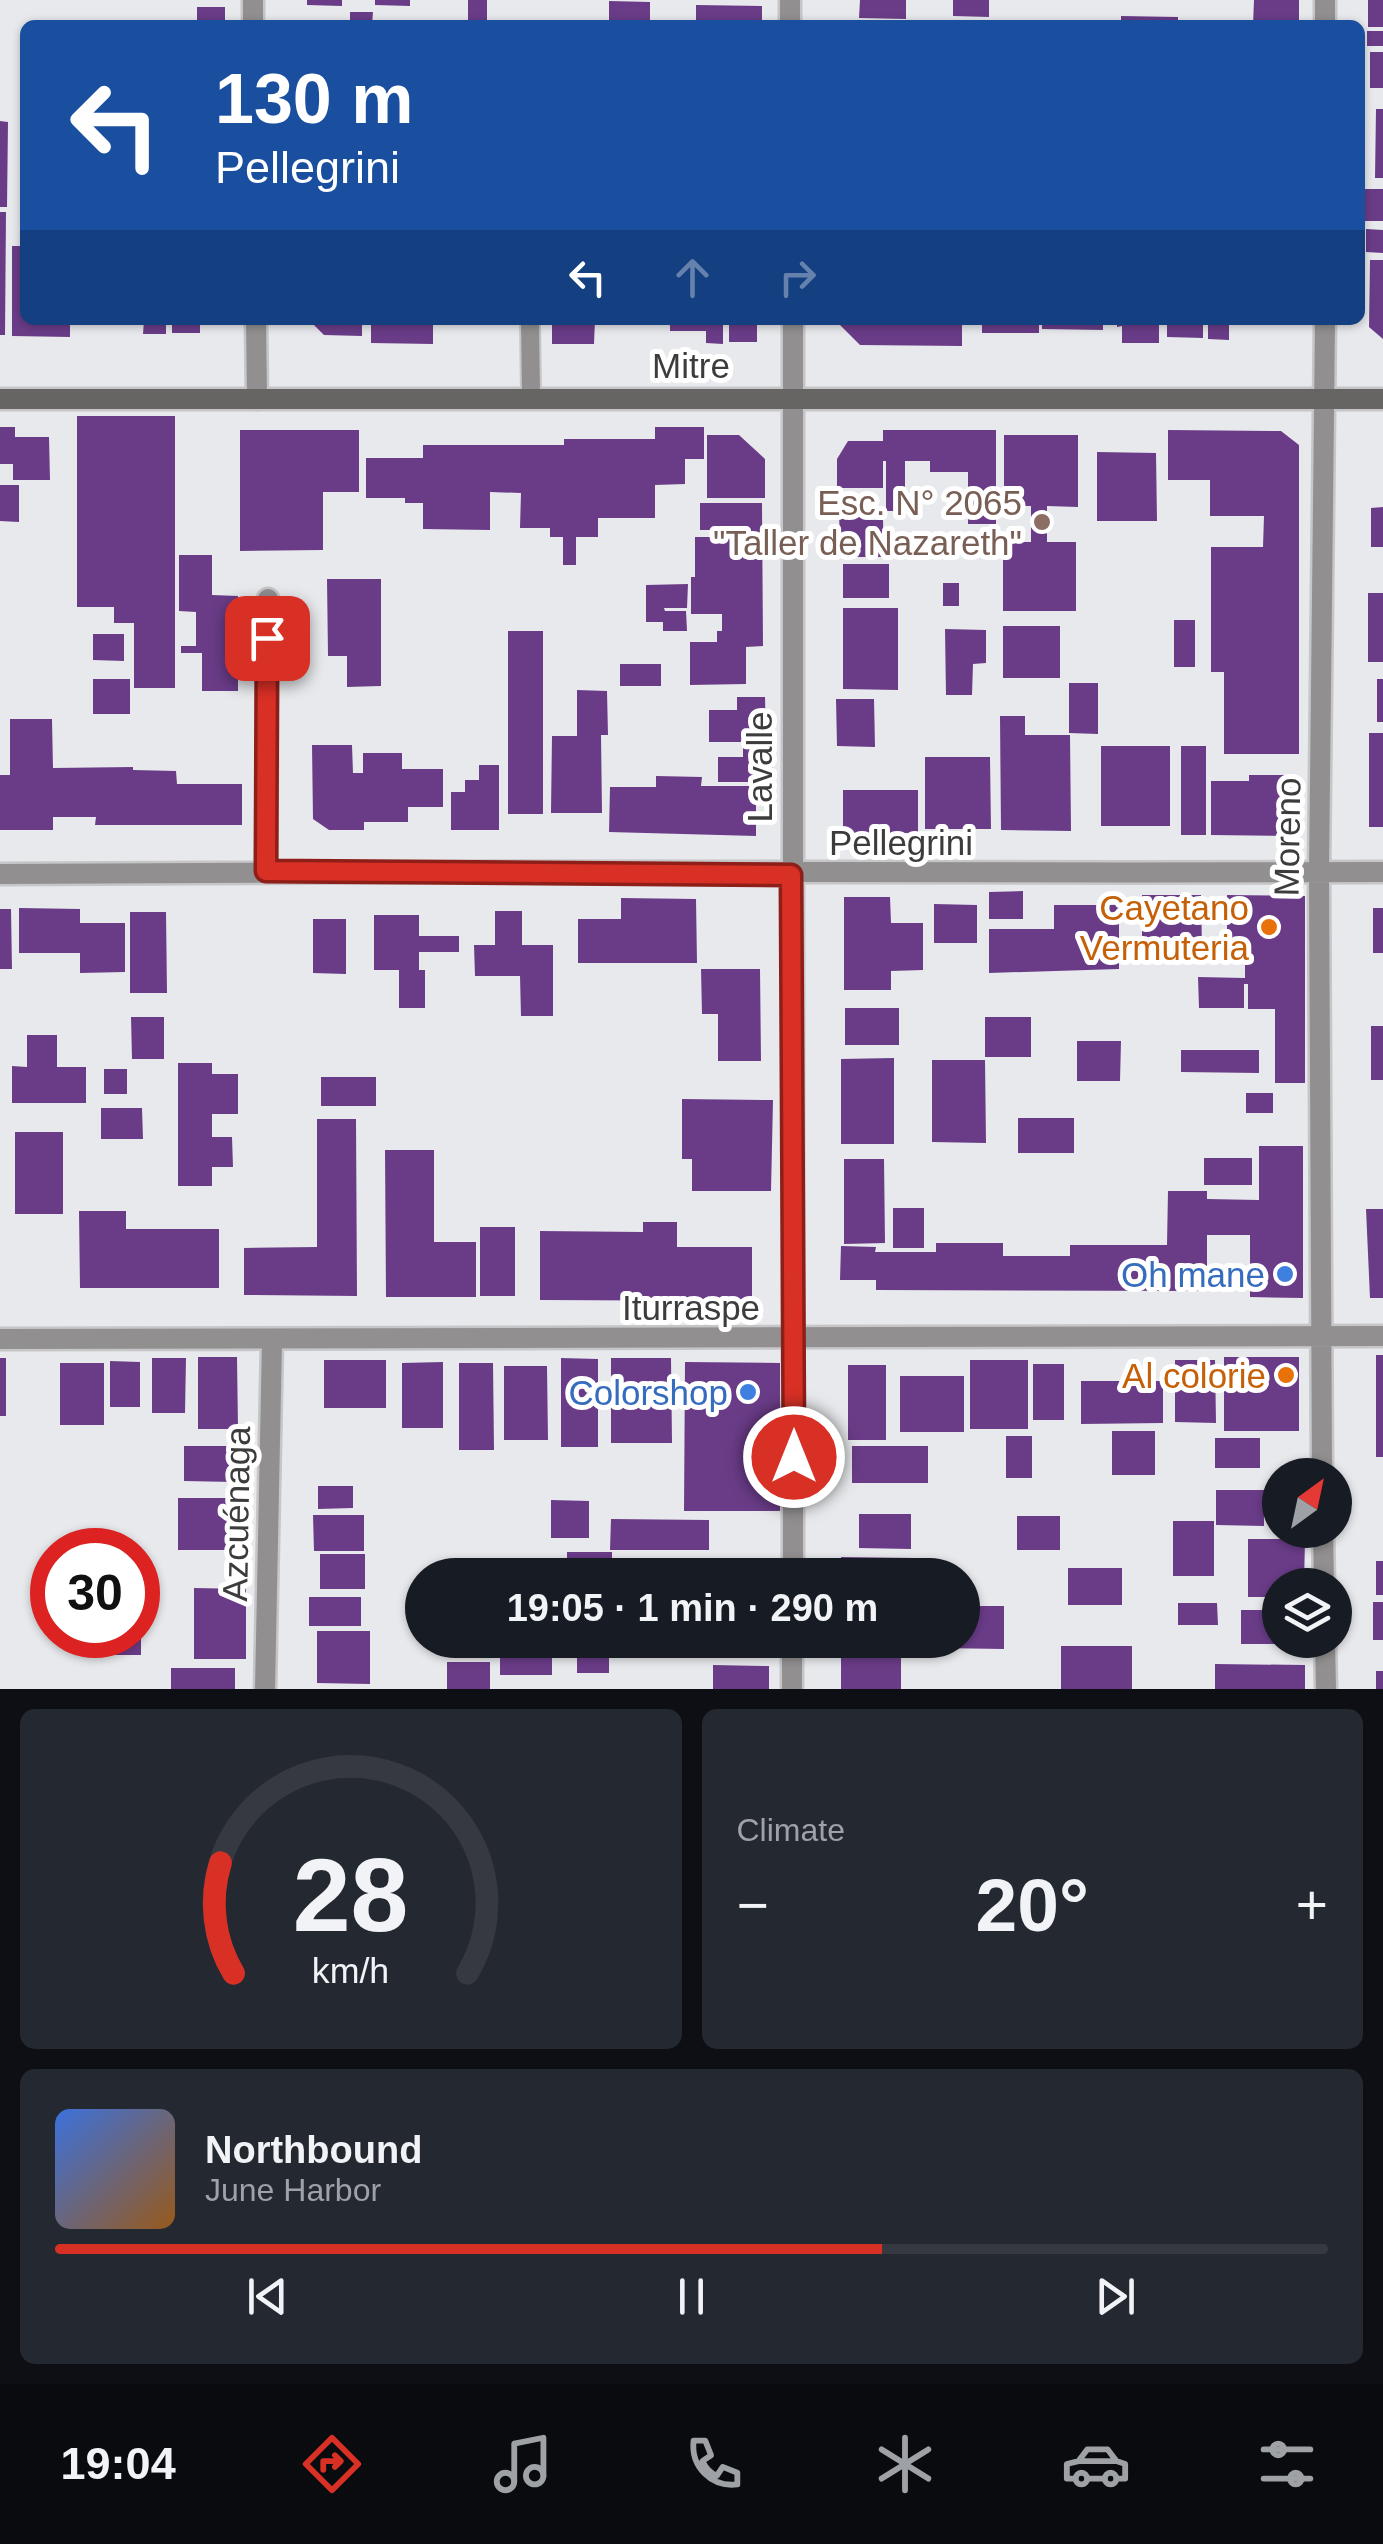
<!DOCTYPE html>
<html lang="en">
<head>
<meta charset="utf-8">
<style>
	body { margin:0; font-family:Helvetica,sans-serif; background:#242831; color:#f1f3f6; height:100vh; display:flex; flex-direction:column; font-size:38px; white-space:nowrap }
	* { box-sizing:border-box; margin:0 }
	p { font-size:32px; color:#9ea1a6 }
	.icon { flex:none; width:55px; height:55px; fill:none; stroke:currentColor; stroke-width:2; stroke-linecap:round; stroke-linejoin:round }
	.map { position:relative; height:1689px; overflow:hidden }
	.panel { display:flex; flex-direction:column; gap:20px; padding:20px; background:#0d0f14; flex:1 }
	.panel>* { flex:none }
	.hud { position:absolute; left:20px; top:20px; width:1345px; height:305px; border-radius:15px; box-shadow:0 2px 8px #0004; background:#1a4fa0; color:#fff; overflow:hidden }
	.needle { width:65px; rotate:33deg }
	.fabs { position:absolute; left:1262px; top:1458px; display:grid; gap:20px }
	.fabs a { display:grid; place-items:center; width:90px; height:90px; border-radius:50%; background:#171b24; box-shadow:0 2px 8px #0004; font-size:50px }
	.speed { position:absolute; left:30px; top:1528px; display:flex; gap:20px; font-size:50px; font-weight:700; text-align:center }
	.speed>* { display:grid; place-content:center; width:130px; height:130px; border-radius:50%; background:#171b24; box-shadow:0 2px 8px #0004; line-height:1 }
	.speed .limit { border:15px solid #d22; background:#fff; color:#111 }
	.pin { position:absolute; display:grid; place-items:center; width:85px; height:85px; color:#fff; margin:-42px; border-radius:20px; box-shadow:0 5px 15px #0006 }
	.me { position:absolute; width:110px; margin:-55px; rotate:0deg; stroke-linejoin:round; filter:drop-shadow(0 0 8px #0008) }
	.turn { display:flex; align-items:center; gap:35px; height:210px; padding:0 30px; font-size:45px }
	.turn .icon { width:130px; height:130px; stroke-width:2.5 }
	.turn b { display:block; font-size:70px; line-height:85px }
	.lanes { display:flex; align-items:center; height:95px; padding:0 30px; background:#0003; justify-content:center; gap:50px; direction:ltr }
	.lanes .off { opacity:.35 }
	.big { font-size:75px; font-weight:600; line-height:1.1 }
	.panel .tile { flex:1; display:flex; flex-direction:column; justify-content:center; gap:15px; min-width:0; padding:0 35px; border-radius:15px; background:#242831 }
	.panel .dial { align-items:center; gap:0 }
	.dial svg { height:260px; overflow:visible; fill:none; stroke:#363941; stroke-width:7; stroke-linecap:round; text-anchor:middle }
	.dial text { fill:#f1f3f6; stroke:none }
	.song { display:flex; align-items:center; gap:30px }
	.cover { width:120px; height:120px; border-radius:15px; background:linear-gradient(135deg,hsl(220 70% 55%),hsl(30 70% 35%)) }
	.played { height:10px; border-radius:5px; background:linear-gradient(90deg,#d93025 65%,#363941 65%) }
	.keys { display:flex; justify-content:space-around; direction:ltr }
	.heat { display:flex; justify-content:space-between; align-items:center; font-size:55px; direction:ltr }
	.panel .tiles { flex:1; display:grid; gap:20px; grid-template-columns:1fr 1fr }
	.tile:last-child { grid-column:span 2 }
	.trip { position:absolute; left:405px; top:1558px; width:575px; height:100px; border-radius:50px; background:#171b24; box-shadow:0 2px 8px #0004; font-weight:600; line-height:100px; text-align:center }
	.dock { display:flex; height:160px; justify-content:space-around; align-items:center; background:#090b0e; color:#9ea1a6 }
	.dock .icon { width:70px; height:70px }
	.dock .current { color:#d93025 }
	.dock b { font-size:45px; color:#f1f3f6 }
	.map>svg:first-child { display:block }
	.building { fill:#6a3c88 }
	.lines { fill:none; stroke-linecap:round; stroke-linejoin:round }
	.lane-casing { stroke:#c6c6c9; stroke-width:22 }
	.street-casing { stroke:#c6c6c9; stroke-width:25 }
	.secondary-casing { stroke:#c6c6c9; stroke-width:25 }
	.lane { stroke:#918f8f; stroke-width:18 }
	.street { stroke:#918f8f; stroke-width:20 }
	.secondary { stroke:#676464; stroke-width:20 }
	.route-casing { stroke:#8d1f18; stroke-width:25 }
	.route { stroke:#d93025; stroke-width:18 }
	.education-dot { fill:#8d6e63; stroke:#fff; stroke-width:4 }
	.food-dot { fill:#e8710a; stroke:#fff; stroke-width:4 }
	.shop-dot { fill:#3f7fe0; stroke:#fff; stroke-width:4 }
	.labels { text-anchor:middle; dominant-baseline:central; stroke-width:10; stroke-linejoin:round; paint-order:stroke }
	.street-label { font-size:35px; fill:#3c3c3d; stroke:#fff }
	.education-label { font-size:35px; fill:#785e54; stroke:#fff; text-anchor:end }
	.food-label { font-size:35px; fill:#c56008; stroke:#fff; text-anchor:end }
	.shop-label { font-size:35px; fill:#366cbe; stroke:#fff; text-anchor:end }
</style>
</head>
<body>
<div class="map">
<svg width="1383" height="1689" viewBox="0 0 1383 1689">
	<rect width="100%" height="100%" fill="#e8e9ec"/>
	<!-- building -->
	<path class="building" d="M307 0H342V6L307 5Z
		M375 0H410V6L375 5Z
		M468 0H487V25H468Z
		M860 0H906V19L859 18Z
		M953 0H989V17L953 16Z
		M1254 0H1299V25H1253Z
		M1368 0H1383V27H1368Z
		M609 1 650 2V25H609Z
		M696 5 762 6V25H696Z
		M197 7H225V25H197Z
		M350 12H373L372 25H309V21L350 22Z
		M1121 16 1178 17V25H1121Z
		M1367 31H1383V46H1367Z
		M1370 52H1383V88H1370Z
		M1376 109H1383V178H1375Z
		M0 121 8 122 7 207H0Z
		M1365 189H1383V221H1365Z
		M0 212H6L5 335H0Z
		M1366 229 1383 230V253L1366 252Z
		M12 246H25V320H70V337L12 336Z
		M1370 260H1383V339L1369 327Z
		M144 320H166V334H143Z
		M172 320H200V333H172Z
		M309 320H362V336L324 335Z
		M371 320H433V344L371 343Z
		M552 320H595L594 344H552Z
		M670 320H723V344L706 343V331H670Z
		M729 320H757V342H729Z
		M840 320H962V346L860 345 840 325Z
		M982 320H1039V333H982Z
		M1042 320H1103V330L1042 329Z
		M1117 320H1159V343H1122V326L1117 327Z
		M1167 320H1203V338L1167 337Z
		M1208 320H1229V340L1208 339Z
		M77 416H175V688H134V623H114V607H77Z
		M0 427H15V437H49L50 480H13V464H0Z
		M655 427H704V459H685V484L655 485V518H598V537H576V565H563V537H550V528H520L521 493 490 492V530L423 529V503H405V498H366V458H423V445H564V439H655Z
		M240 430H359V492H323V550L240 551Z
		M883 430H996V524H968V472H930V461H905V511H886V461H883V488H837V459L848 441H883Z
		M1168 430 1281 431 1299 445V754H1224V672H1211V547H1263L1264 516H1210V480H1168Z
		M707 435H739L765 459V498H707Z
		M1004 435H1078V507L1047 506V542H1076V611H1003V542H1031V506H1004Z
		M1097 452 1156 453 1157 521H1097Z
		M0 485H19V522L0 521Z
		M838 495H869V520H883L884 557H841Z
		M700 503H762L763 646 746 647V684L690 685V642H717V631H722V614H691V577H695V537H728V530H700Z
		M1383 507V547H1371V508Z
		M179 555H212V595L238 596V691H202V653H181V646H196V612L179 611Z
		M843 564H889V598H843Z
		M327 579H381V686L347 687V656H328Z
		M943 583H959V606H943Z
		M688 584 687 608H664L665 611H686L687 631H663V622H646V585Z
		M1368 593H1383V662H1368Z
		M843 608H898V690L843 689Z
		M1174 620H1195V667H1174Z
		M1003 626H1060V678H1003Z
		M945 629 986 630V663L973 664 972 695H946Z
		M508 631H543V814H508Z
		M93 634H124V661L93 660Z
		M620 664H661V686H620Z
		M93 679H130V714H93Z
		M1377 679H1383V722H1377Z
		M1069 683H1098V734L1069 733Z
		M577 690 607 691 608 735H601L602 813H551L552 736H577Z
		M737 697H765L766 742H709V710H737Z
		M836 699H874L875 747 837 746Z
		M1000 716H1025V735H1070L1071 831 1001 830Z
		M10 719H52L53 768 133 767V770L176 771 177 784H242V825H95L96 817H53V830H0V775H10Z
		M1369 733H1383V827H1369Z
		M312 745H352L353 773H363V753H402V769H443V807H408V822H364V830H329L313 819Z
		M743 745H773V782H718V757H743Z
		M1101 746H1170V826H1101Z
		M1181 746H1206V835H1181Z
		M925 757H990L991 829H925Z
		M479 765H499V830H451V792H465V780H479Z
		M1249 775H1298V836L1211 835V781H1249Z
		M656 776 702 777 701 786H756V836L609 832 610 787H656Z
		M843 790H918V833H843Z
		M1023 891V919H989V892Z
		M1142 895H1201L1202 949 1142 948Z
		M1227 895 1305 896V1083H1275V1009H1248V984H1244V1008H1199L1198 977 1245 978V954H1227Z
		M844 897H890L891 923H923V970L891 971V990H844Z
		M621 898 696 899 697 963H578V919H621Z
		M934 904 977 905V943H934Z
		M1054 905H1119V969L989 973V929H1054Z
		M19 908 80 909V923H125V972L80 973V953H19Z
		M1373 908H1383V953H1373Z
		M0 909H11L12 969H0Z
		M495 911H522V945H553V1016H521L520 976H475L474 945H495Z
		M130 912H166L167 993H130Z
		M374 915H419V936H459V952H419V970H425V1008H399V970H374Z
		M313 919H346V974L313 973Z
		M701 969H760L761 1061H718V1014H702Z
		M845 1008H899V1045H845Z
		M131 1017H164V1059H132Z
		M985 1017H1031V1057H985Z
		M1371 1026H1383V1080H1371Z
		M27 1035H57V1067H86V1103H12V1066L27 1067Z
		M1077 1041H1121L1120 1081H1077Z
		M1181 1050H1259V1073L1181 1072Z
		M894 1058V1144H841V1059Z
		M932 1060H985L986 1143 932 1142Z
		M178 1063H212V1074H238V1114H212V1137H232L233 1167H212V1186H178Z
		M104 1069H127V1094H104Z
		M321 1077H376V1106H321Z
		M1246 1093H1273V1113H1246Z
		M682 1099 773 1100 771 1191H692V1159H682Z
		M101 1108H142L143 1139H101Z
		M1018 1118H1074V1153H1018Z
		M317 1119H356L357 1296 244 1295V1248L317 1247Z
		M15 1132H63V1214H15Z
		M1259 1146H1303V1298L1250 1297V1235H1207V1291L876 1290V1280H840L841 1246 876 1247 875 1252H936V1243H1003V1256H1070V1245H1167L1168 1191H1207V1199L1259 1200Z
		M385 1150H434V1242H476V1297H386Z
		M1204 1158H1252V1185H1204Z
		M844 1159H884L885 1243 844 1244Z
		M893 1208H924V1248H893Z
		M1366 1209H1383V1298H1370Z
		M79 1211H126V1229H219V1288H80Z
		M643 1222H677V1247H752V1301L540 1300V1231L643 1232Z
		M480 1227H515V1296H480Z
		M1376 1355H1383V1457H1376Z
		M198 1357H237L238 1429H198Z
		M1224 1357H1299V1431H1224Z
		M0 1358H6V1416H0Z
		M152 1358H186L185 1413H152Z
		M561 1358 598 1359V1447H561Z
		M611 1358H671L672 1443H611Z
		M324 1360H386V1408H324Z
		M970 1360H1028V1429H970Z
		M1175 1360H1215L1216 1423 1175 1422Z
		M110 1361 140 1362V1407H110Z
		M443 1362V1428H402V1363Z
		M685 1362 780 1363V1511H684Z
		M60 1363H104V1425H60Z
		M459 1363H493L494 1450H459Z
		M1033 1364H1064V1420H1033Z
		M848 1365H886V1440H848Z
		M504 1366H547L548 1440H504Z
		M900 1376H964V1432H900Z
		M1081 1381H1163V1423L1081 1424Z
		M1112 1431H1155V1475H1112Z
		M1006 1436H1032V1478H1006Z
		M1215 1438H1260V1468H1215Z
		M184 1446H234V1482L184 1481Z
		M852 1446H928V1483H852Z
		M318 1486H353V1508L318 1509Z
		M1216 1490H1264V1526L1216 1525Z
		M178 1498H237V1550H178Z
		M551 1500 589 1501V1538H551Z
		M859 1514H911V1549L859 1548Z
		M313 1515H364V1551H314Z
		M1017 1516H1060V1550H1017Z
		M611 1519 709 1520V1550H610Z
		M1173 1521H1214V1576H1173Z
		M1248 1539H1305L1304 1585H1280V1597H1248Z
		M567 1552H612V1575H567Z
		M320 1554H365V1589H320Z
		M841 1557 914 1558V1575H842Z
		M713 1561 783 1562V1575H713Z
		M1376 1561H1383V1595H1376Z
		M1068 1568H1122V1605H1068Z
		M194 1588 246 1589V1659H194Z
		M309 1597H361V1626H309Z
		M1373 1602H1383V1640H1373Z
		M1178 1603H1217L1218 1625H1178Z
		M962 1606H1004V1649L938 1648V1640H962Z
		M1241 1610H1280L1282 1644H1241Z
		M317 1631H370V1684L317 1683Z
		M114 1635H141V1655H114Z
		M500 1640H552V1675H500Z
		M577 1640H609V1673H577Z
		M713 1640H783L784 1645H713Z
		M841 1640H901V1689H841Z
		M1061 1646H1132V1689H1061Z
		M447 1662H490V1689H447Z
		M1215 1664 1305 1665V1689H1215Z
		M713 1665 769 1666V1689H713Z
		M171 1668H235V1689H171Z
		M1376 1671H1383V1689H1376Z"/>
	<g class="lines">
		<!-- lane casing -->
		<g class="lane-casing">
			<path id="lane" d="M530 320 531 398"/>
		</g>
		<!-- street casing -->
		<g class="street-casing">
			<path id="street" d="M253 0V25
				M790 0V25
				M1325 0V25
				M256 320 257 399
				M266 871 268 599
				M0 874C461 869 922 874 1383 872
				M0 1339 1383 1336
				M1322 1475 1319 873 1325 320
				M1323 1530 1324 1585
				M793 1575V320
				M1325 1640 1326 1689
				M265 1689 272 1341
				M792 1689V1640"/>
		</g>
		<!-- secondary casing -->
		<g class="secondary-casing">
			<path id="secondary" d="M0 399H1383"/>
		</g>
		<!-- lane -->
		<use href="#lane" class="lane"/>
		<!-- street -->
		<use href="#street" class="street"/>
		<!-- secondary -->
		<use href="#secondary" class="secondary"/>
	</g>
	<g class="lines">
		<!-- route casing -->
		<g class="route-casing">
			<path id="route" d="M267 638 266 871 791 875 794 1457"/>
		</g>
		<!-- route -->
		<use href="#route" class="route"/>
	</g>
	<!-- markers -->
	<circle class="education-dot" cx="1042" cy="522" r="10"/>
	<g class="food-dot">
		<circle cx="1269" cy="927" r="10"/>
		<circle cx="1286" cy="1375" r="10"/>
	</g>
	<g class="shop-dot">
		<circle cx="1285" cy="1274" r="10"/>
		<circle cx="748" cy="1392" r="10"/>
	</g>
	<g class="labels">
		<!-- street labels -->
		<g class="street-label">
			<text x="691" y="365">Mitre</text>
			<text transform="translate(759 767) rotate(-90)">Lavalle</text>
			<text transform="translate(1287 837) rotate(-89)">Moreno</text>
			<text x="901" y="842">Pellegrini</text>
			<text x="691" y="1307">Iturraspe</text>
			<text transform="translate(236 1514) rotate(-89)">Azcuénaga</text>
		</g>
		<!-- education labels -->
		<g class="education-label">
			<text x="1022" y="502">Esc. N° 2065<tspan x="1022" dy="40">"Taller de Nazareth"</tspan></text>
		</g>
		<!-- food labels -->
		<g class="food-label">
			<text x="1249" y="907">Cayetano<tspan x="1249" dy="40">Vermuteria</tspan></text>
			<text x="1266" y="1375">Al colorie</text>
		</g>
		<!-- shop labels -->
		<g class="shop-label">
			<text x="1265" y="1274">Oh mane</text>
			<text x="728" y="1392">Colorshop</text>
		</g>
	</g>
</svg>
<div class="fabs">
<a><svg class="needle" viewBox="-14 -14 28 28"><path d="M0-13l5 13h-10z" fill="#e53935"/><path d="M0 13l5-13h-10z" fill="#9ea1a6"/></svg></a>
<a><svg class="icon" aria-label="layers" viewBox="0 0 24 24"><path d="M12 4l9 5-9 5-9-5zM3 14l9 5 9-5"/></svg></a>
</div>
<div class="speed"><div class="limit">30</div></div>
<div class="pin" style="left:267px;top:638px;background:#d93025"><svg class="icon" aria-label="arrive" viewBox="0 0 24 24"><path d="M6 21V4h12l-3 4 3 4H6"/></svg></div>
<svg class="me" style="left:794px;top:1457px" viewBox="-20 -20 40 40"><circle r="17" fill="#d93025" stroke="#fff" stroke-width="3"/><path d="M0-11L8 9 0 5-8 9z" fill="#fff"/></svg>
<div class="trip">19:05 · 1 min · 290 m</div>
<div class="hud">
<div class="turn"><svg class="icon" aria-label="left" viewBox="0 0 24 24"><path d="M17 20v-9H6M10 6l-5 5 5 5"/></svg><div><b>130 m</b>Pellegrini</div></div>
<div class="lanes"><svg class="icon" aria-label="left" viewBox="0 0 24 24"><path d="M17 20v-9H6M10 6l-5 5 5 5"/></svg><svg class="icon off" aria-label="ahead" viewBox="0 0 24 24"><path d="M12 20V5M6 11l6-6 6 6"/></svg><svg class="icon off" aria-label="right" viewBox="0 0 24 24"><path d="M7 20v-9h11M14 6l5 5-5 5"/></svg></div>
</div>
</div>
<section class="panel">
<div class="tiles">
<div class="tile dial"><svg viewBox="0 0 100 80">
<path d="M14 69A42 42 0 1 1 86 69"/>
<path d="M14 69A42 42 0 0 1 10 35" stroke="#d93025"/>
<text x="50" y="56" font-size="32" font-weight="700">28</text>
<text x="50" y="72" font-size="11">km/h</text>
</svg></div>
<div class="tile"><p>Climate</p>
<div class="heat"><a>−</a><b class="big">20°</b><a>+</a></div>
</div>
<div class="tile">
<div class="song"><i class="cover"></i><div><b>Northbound</b><p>June Harbor</p></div></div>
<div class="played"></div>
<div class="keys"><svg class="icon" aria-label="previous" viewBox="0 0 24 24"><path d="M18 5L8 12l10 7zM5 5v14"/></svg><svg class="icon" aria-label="pause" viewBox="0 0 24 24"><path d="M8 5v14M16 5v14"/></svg><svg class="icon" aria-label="next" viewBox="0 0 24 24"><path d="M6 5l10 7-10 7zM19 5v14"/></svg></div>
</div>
</div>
</section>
<nav class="dock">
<b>19:04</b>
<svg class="icon current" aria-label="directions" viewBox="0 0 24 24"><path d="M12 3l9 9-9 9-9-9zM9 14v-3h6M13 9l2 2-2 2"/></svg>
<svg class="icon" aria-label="music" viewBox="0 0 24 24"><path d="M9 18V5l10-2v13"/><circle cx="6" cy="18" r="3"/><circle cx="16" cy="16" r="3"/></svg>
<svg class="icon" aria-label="phone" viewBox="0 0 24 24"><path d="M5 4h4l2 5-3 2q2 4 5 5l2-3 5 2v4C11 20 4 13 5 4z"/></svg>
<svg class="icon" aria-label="climate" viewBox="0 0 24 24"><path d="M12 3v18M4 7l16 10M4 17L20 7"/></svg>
<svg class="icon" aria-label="car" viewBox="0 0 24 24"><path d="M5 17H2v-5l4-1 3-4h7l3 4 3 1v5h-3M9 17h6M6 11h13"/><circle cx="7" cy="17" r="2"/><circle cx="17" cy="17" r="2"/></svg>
<svg class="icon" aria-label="filters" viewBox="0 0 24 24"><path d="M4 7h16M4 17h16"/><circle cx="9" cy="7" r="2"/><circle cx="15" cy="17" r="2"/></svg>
</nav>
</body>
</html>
